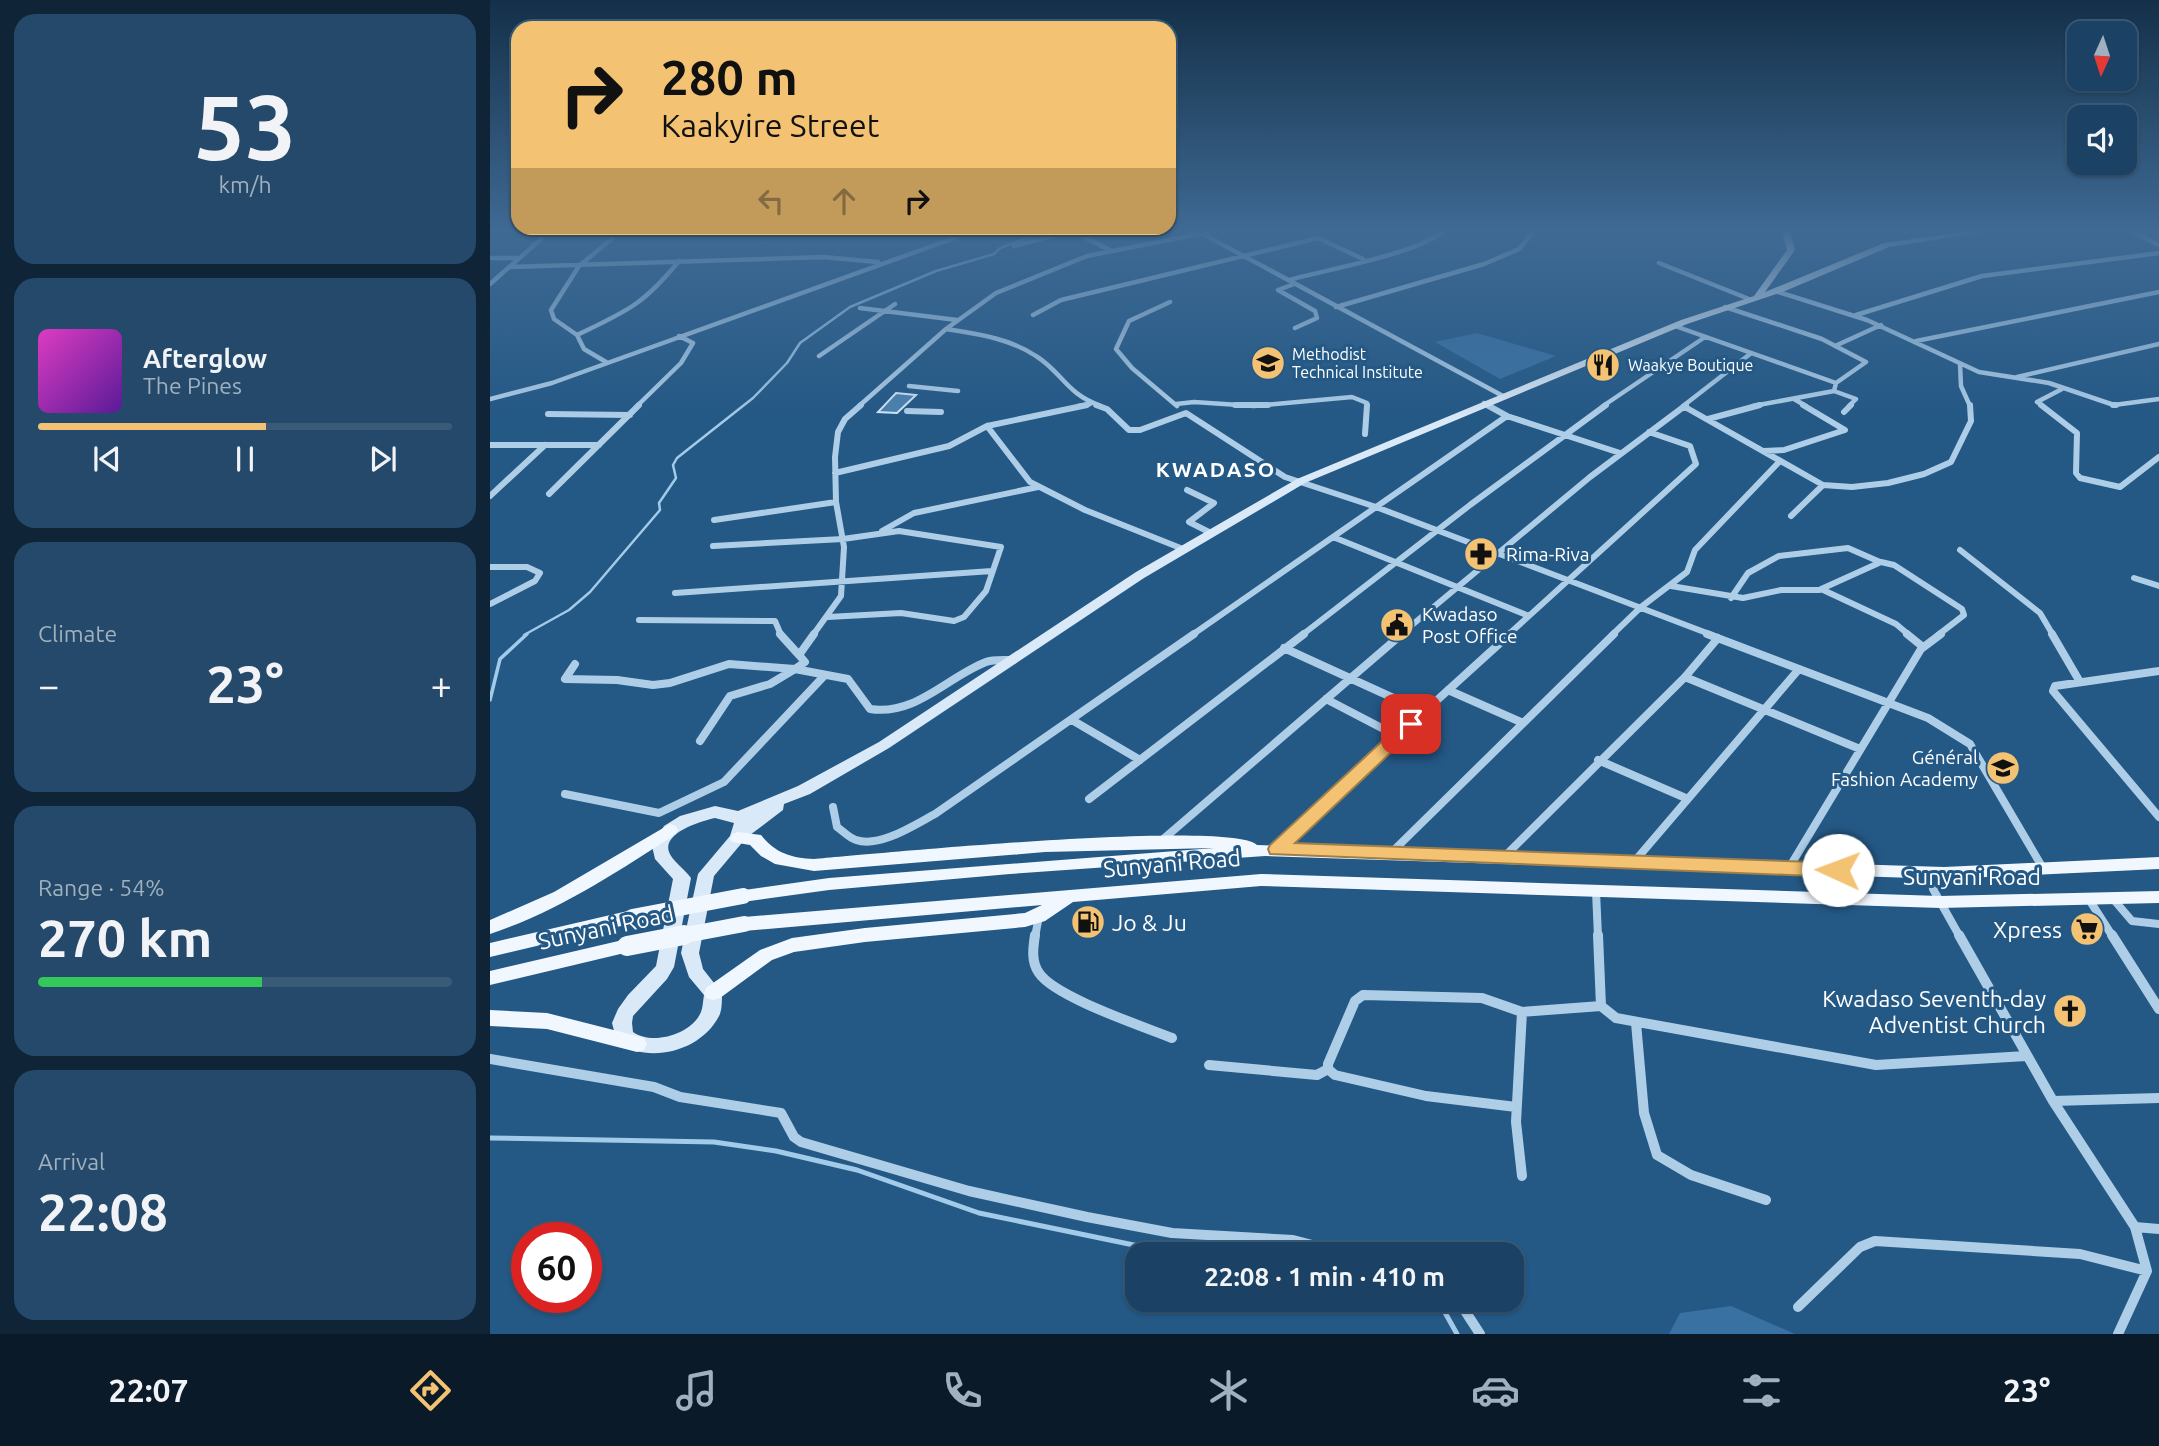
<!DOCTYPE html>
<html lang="en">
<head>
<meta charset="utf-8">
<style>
	body { margin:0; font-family:Ubuntu,sans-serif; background:#24496a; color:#f1f3f6; height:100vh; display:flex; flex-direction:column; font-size:26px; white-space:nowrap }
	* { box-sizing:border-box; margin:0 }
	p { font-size:23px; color:#a0b0bf }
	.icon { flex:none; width:38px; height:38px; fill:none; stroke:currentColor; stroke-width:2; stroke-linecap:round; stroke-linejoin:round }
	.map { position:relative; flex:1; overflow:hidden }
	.drawer { display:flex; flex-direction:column; gap:14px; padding:14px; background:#0f2437; width:490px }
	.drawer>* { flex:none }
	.guide { position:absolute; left:21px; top:21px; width:665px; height:214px; border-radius:21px; box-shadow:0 2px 5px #0004,0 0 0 2px #395b78; background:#f3c272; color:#111; overflow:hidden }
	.needle { width:46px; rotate:183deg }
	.fabs { position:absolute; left:1577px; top:21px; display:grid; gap:14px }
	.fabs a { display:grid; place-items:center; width:70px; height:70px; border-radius:14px; background:#1b4264; box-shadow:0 2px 5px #0004,0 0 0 2px #395b78; font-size:35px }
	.speed { position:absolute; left:21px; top:1222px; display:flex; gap:14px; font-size:35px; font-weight:700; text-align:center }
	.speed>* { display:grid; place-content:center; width:91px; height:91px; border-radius:50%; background:#1b4264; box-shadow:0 2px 5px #0004,0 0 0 2px #395b78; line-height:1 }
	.speed .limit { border:10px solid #d22; background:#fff; color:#111 }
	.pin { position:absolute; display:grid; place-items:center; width:60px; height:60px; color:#fff; margin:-30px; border-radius:14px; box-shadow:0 4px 10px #0006 }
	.me { position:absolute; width:77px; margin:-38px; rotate:272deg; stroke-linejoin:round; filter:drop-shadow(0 0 5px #0008) }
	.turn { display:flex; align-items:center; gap:24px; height:147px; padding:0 35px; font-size:32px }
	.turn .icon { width:91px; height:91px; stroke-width:2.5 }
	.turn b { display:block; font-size:49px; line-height:60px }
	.lanes { display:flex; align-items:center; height:66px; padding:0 35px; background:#0003; justify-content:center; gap:35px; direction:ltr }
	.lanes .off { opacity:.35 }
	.big { font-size:52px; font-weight:700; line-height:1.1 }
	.drawer .card { flex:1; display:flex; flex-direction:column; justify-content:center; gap:10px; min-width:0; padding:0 24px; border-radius:21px; background:#24496a }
	.drawer .dial { align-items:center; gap:0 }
	.dial b { font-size:91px; line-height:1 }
	.song { display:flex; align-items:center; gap:21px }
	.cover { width:84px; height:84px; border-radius:10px; background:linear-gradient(135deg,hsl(310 70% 55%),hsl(270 70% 35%)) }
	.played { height:7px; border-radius:4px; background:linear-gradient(90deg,#f3c272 55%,#395b78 55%) }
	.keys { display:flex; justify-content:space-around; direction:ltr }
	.heat { display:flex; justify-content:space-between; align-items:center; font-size:38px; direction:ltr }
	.charge { height:10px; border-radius:5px; background:linear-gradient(90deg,#34c759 54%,#395b78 0) }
	.trip { position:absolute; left:635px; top:1242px; width:399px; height:70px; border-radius:21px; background:#1b4264; box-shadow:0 2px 5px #0004,0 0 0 2px #395b78; font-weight:700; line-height:70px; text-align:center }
	.tab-bar { display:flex; height:112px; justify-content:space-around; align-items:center; background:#0b1a28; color:#a0b0bf }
	.tab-bar .icon { width:49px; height:49px }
	.tab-bar .selected { color:#f3c272 }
	.tab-bar b { font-size:32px; color:#f1f3f6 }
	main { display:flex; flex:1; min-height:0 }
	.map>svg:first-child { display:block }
	.green { fill:#3971a2 }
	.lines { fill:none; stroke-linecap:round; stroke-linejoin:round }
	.stream-far2 { stroke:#a2cae9; stroke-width:2.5 }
	.stream-far1 { stroke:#a2cae9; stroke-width:3.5 }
	.stream { stroke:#a2cae9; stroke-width:5 }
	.building { fill:#4c81ad; stroke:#d2e6f6; stroke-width:2 }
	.street-far3 { stroke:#aecee8; stroke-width:4.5 }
	.street-far2 { stroke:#aecee8; stroke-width:6 }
	.street-far1 { stroke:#aecee8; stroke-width:8 }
	.street { stroke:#aecee8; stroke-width:10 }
	.secondary { fill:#d9e9f7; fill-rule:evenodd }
	.primary { fill:#f1f7fe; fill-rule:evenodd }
	.primary-bridge-far1 { stroke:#f1f7fe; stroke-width:16 }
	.primary-bridge { stroke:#f1f7fe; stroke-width:20 }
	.route { fill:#f3c272; stroke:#9e7e4a; stroke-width:2 }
	.labels { text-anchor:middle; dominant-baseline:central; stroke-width:6; stroke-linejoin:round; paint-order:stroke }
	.far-poi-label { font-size:16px; fill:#fff; stroke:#245885; text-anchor:start }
	.poi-label { font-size:19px; fill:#fff; stroke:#245885; text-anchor:start }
	.far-district-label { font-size:21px; font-weight:bold; letter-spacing:2px; fill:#fff; stroke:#245885 }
	.near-street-label { font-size:23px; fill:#fff; stroke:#245885 }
	.near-poi-label { font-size:23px; fill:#fff; stroke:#245885; text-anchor:end }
</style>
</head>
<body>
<main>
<section class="drawer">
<div class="card dial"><b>53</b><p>km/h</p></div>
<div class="card">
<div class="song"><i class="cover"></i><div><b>Afterglow</b><p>The Pines</p></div></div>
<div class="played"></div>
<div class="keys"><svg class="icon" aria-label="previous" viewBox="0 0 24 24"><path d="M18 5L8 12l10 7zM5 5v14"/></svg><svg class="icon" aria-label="pause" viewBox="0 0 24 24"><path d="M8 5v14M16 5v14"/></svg><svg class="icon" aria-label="next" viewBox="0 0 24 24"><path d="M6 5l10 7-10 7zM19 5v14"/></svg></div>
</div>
<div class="card"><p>Climate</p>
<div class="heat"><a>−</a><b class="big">23°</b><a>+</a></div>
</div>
<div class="card"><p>Range · 54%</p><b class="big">270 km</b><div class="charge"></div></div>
<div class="card"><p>Arrival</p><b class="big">22:08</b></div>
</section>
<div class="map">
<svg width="1669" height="1334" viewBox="0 0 1669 1334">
	<rect width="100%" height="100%" fill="#245885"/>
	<!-- green -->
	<path class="green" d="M987 333 1066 356 1010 379 945 342Z
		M1241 1306 1305 1334H1179L1190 1313Z"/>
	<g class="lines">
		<!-- stream-far2 -->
		<path class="stream-far2" d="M34 635 79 610 100 592 170 510 169 503 186 478 183 465 187 458 263 398 297 363 310 343 360 307 446 271 504 254 510 248 554 232"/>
		<!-- stream-far1 -->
		<path class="stream-far1" d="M0 700 10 659 37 634"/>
		<!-- stream -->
		<path class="stream" d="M0 1138 224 1142 286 1151 367 1170 489 1213 692 1255
			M948 1300 967 1334"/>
	</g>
	<!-- building -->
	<path class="building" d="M406 393 426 395 407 413 388 412Z"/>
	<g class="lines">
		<!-- street-far3 -->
		<path class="street-far3" d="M584 232 620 250
			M1644 232 1669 245
			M713 234 1013 396
			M127 235 308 232
			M524 246 577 232
			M0 258H29
			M1169 263 1259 299
			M19 267 333 257 388 262
			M799 280C835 270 926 254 952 232
			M0 284 59 232
			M804 284 788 290 825 311 827 318 805 328
			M1285 291 1377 320 1489 372 1559 383 1624 405 1669 399
			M680 302 639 321 626 349 642 368 687 406
			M846 307 994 264 1029 249 1043 232
			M1235 307 1332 339 1376 362 1346 383 1344 391 1263 406
			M370 308 467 320
			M543 315 571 300 828 238 873 259
			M1366 315 1492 276 1669 253
			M1185 326 1346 383
			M456 329C487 334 519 338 546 356 573 373 575 393 611 406
			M87 335C137 311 153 305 189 261
			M1426 341 1669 292
			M1345 346 1391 325
			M329 356 405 304
			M116 362 94 349 87 335 64 319 61 310 89 266 130 232
			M1470 364 1471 386 1480 406
			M1527 377 1669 344
			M419 386 468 391
			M1344 391 1366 399 1359 406
			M0 399 62 383 481 232
			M1304 399 1316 406
			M994 403 1000 406
			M686 404 704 402 764 406 862 397 877 403V406
			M147 406 191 363 203 343 189 336
			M369 406 456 329 506 293 597 256 719 232
			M588 406 600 404
			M1113 406 1215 337
			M1193 406 1260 354
			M1553 406 1547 402 1572 389"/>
		<!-- street-far2 -->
		<path class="street-far2" d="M606 405 617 409 639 430H650L696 413 795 477 886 507 1222 635
			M745 405H778
			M997 405 1017 416 1130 453
			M1551 405 1587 433 1586 473 1590 478 1630 487 1669 457
			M1623 405H1626
			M1195 407 1333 485 1362 487 1398 483 1434 474 1461 462 1481 421 1480 405
			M417 411 451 412
			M1354 412 1361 405
			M58 414 140 415
			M1218 419 1270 405
			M497 426 540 482 595 510 693 549
			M875 434 877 405
			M0 445H109
			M1274 451 1294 450 1355 430 1313 405
			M345 473 459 446 497 426 597 405
			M697 490 724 503 699 522 721 533
			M59 494 149 405
			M0 496 55 445
			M1301 516 1333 485
			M224 520 346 502
			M392 531 424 513 548 487
			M843 537 1039 616
			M223 546 353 539 409 531 511 547 496 591 474 617 464 621 411 613 338 617
			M1470 550 1550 613 1563 635
			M0 567H37L50 573 45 581 0 604
			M1644 578 1669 586
			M1181 586 1253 598 1291 590H1329L1391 562 1404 565 1472 609 1474 615 1448 635
			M1331 589 1406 624 1419 635
			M185 593 502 571
			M1241 598 1258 573 1289 556 1358 548 1390 562
			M149 620 285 621 291 635
			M323 635 351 596 354 547 346 502 345 457 348 432 355 419 371 405
			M702 635 1017 416
			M812 635 980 505 1116 405
			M910 635 1100 477 1196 405
			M1018 635 1206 464 1200 446 1159 432
			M1122 635 1151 607 1197 572 1205 550 1290 461"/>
		<!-- street-far1 -->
		<path class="street-far1" d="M290 634 309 655
			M324 634 309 655 315 662 305 669 358 679 380 709C426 716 457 677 496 662 503 659 515 660 523 660
			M1217 634 1438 718 1480 744 1554 870
			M1417 634 1433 647
			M1562 634 1590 682
			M794 648 934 712
			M85 664 75 679 127 680 163 685 180 683 239 664 305 669 280 684 240 696 210 741
			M1669 671 1565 686 1563 691 1669 817
			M1195 677 1370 749
			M958 690 1033 723
			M836 699 907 736
			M582 720 650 760
			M1108 760 1198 799
			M75 794 169 813 234 782 334 676
			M599 799 814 634
			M343 807 347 827C353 831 359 838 366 840 390 848 424 825 445 814L704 634
			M671 841 912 634
			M787 850 816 819 1020 634
			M902 852 1124 634
			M1015 856 1195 677 1228 638
			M1144 862 1309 669
			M1299 868 1431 649 1451 634
			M1454 873 1442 882 1443 889 1470 937
			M1106 891 1108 937
			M1624 900 1642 921 1669 924
			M1600 901 1623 937
			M545 937 549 916"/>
		<!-- street -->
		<path class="street" d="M545 935C543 948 541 962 549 973 565 997 652 1026 682 1038
			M1108 935 1111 1006 1126 1018 1386 1065 1536 1056
			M1469 935 1563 1101 1645 1227 1657 1271 1628 1334
			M1622 935 1669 1009
			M1146 1023 1154 1113 1167 1155 1201 1175 1276 1200
			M0 1059 164 1087 190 1097 291 1113 304 1137 311 1142 479 1191 597 1217 682 1233 803 1240 861 1255
			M719 1065 827 1075 838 1069
			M1563 1101 1669 1098
			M1026 1107 936 1096 845 1075 838 1069V1064L865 1001 873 995 992 998 1032 1012
			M1032 1176 1026 1122 1032 1012 1111 1006
			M1645 1227 1669 1229
			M968 1300 990 1334
			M1308 1307 1370 1247 1385 1241 1590 1254 1657 1271"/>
		<!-- secondary -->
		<path class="secondary" d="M1292 232H1300L1305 250 1275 292 1394 243 1472 232H1494L1399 247 1295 291 1197 324 815 483 654 578 399 748 320 794 294 804 293 810 256 838 224 876 209 953 213 969 232 993C232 1000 232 1008 230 1014 213 1051 159 1065 127 1042L122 1023 128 1009 138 995 166 966 183 879 165 859 162 846 174 826 190 816 225 806 248 811 308 786 389 742 646 572 807 479 1191 320 1264 296 1297 250ZM225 818 244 823 240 836 208 874 191 953 199 977 214 995C213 1000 213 1007 211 1012 202 1034 163 1046 143 1032L142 1023 143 1016 177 979 184 967 201 878C195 869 182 861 179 852 172 832 213 821 225 818Z"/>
		<!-- primary -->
		<path class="primary" d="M180 824 186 826 188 830 186 834C127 872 67 912 0 934V920L64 892Z
			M248 832 271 835C285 853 301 858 324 859 383 854 740 819 767 845L1454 867 1669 857V869L1454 879 775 856 520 874 339 890 253 902 247 901 244 896 247 891 339 878 724 848 555 852 324 871 285 864 271 856 260 845 242 842 240 838 242 834Z
			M771 874 1450 896 1669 891V903L1450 908 771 886 583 902 555 921 535 927 375 942 304 952 282 960 230 998 223 1000 216 998 214 993 216 988 270 950 302 938 375 928 535 913 552 905 254 931 248 929 245 924 248 919 254 917Z
			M142 910 148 912 151 917 148 922 0 957V943Z
			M137 939 143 941 146 946 143 951 0 985V971Z
			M0 1010 57 1013 147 1036 154 1038 157 1044 154 1050 147 1052 57 1029 0 1026Z"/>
		<!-- primary-bridge-far1 -->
		<path class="primary-bridge-far1" d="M142 917 253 896
			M185 937 254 924"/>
		<!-- primary-bridge -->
		<path class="primary-bridge" d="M137 946 194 935"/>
	</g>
	<!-- sky -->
	<linearGradient id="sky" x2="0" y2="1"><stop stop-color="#143049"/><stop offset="0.55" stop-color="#3f6a94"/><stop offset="1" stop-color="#3f6a94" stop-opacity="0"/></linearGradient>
	<rect width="1669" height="419" fill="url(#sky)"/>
	<!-- route -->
	<path class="route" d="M921 719 929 724 927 728 805 843 1348 863 1357 870 1348 877 780 854 778 849 780 845 915 720Z"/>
	<!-- icons -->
	<defs>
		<g id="school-disc" transform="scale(1.75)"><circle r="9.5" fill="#f3c272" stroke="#245885"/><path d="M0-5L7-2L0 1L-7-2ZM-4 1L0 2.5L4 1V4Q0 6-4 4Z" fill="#111"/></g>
		<g id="restaurant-disc" transform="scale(1.75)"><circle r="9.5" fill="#f3c272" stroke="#245885"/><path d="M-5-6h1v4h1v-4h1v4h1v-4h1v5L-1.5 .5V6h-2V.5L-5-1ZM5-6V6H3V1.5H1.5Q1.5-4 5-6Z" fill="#111"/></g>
		<g id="pharmacy-disc" transform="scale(1.75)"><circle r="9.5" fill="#f3c272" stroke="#245885"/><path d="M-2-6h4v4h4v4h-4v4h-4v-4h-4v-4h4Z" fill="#111"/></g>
		<g id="civic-disc" transform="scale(1.75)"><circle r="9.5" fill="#f3c272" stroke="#245885"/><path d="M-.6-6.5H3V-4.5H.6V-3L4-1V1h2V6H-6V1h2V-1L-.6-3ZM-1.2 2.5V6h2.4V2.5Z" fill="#111"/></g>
		<g id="fuel-disc" transform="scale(1.75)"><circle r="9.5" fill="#f3c272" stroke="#245885"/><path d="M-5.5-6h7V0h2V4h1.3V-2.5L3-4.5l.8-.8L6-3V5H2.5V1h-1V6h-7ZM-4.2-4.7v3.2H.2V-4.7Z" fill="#111"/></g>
		<g id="supermarket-disc" transform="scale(1.75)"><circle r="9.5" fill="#f3c272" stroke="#245885"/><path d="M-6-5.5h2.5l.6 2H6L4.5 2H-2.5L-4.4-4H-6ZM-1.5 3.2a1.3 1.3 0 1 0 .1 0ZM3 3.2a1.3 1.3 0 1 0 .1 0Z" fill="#111"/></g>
		<g id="church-disc" transform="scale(1.75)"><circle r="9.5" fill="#f3c272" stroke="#245885"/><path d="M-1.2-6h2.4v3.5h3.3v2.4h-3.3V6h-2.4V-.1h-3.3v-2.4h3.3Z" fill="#111"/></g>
	</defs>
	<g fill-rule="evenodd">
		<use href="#school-disc" x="778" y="363"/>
		<use href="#restaurant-disc" x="1113" y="365"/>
		<use href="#pharmacy-disc" x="991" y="554"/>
		<use href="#civic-disc" x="907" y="625"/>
		<use href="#school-disc" x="1513" y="768"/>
		<use href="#fuel-disc" x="598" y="922"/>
		<use href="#supermarket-disc" x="1597" y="929"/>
		<use href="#church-disc" x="1580" y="1011"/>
	</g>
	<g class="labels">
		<!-- far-poi labels -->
		<g class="far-poi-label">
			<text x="802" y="354">Methodist<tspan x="802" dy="18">Technical Institute</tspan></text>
			<text x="1138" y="365">Waakye Boutique</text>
		</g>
		<!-- poi labels -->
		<g class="poi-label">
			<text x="1016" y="554">Rima-Riva</text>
			<text x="932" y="614">Kwadaso<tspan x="932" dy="22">Post Office</tspan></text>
			<text x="1488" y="757" text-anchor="end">Général<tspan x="1488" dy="22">Fashion Academy</tspan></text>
		</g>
		<!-- far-district labels -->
		<g class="far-district-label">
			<text x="726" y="469">KWADASO</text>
		</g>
		<!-- near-street labels -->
		<g class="near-street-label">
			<text transform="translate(682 863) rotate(-5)">Sunyani Road</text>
			<text x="1482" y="876">Sunyani Road</text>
			<text transform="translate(116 927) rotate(-12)">Sunyani Road</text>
		</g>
		<!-- near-poi labels -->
		<g class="near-poi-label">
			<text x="622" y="922" text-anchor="start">Jo &amp; Ju</text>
			<text x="1572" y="929">Xpress</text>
			<text x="1556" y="998">Kwadaso Seventh-day<tspan x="1556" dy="26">Adventist Church</tspan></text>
		</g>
	</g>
</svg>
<div class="fabs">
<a><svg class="needle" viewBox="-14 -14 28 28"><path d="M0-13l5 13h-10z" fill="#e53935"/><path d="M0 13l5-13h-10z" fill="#a0b0bf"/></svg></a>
<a><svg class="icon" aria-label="sound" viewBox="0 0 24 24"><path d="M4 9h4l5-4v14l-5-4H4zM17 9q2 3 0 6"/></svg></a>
</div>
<div class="speed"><div class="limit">60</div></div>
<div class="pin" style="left:921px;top:724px;background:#d93025"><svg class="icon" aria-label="arrive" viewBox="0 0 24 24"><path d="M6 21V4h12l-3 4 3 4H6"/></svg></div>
<svg class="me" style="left:1348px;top:870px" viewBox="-20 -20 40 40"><circle r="19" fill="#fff"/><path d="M0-13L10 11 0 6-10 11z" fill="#f3c272"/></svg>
<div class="trip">22:08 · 1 min · 410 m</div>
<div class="guide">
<div class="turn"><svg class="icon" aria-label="right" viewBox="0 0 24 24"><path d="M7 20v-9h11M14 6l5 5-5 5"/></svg><div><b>280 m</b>Kaakyire Street</div></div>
<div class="lanes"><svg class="icon off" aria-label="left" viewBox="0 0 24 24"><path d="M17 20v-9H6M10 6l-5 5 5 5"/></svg><svg class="icon off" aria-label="ahead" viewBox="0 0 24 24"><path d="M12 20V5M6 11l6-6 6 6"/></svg><svg class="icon" aria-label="right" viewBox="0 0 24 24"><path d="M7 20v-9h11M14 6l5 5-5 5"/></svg></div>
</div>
</div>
</main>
<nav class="tab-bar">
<b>22:07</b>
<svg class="icon selected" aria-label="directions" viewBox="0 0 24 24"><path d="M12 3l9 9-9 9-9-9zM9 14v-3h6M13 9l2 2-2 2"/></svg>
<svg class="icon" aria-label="music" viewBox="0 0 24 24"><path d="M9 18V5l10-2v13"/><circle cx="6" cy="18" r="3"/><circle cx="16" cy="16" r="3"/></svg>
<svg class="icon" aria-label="phone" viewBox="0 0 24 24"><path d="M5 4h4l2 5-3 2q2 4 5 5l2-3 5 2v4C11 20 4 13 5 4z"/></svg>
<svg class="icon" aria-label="climate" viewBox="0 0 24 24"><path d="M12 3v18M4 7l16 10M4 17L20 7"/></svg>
<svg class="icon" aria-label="car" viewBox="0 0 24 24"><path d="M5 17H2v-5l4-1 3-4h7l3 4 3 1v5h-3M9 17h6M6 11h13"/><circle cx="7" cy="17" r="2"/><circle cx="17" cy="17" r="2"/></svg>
<svg class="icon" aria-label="filters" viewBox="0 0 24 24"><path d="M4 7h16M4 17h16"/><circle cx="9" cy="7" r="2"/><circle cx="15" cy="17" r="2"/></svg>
<b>23°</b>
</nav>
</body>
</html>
